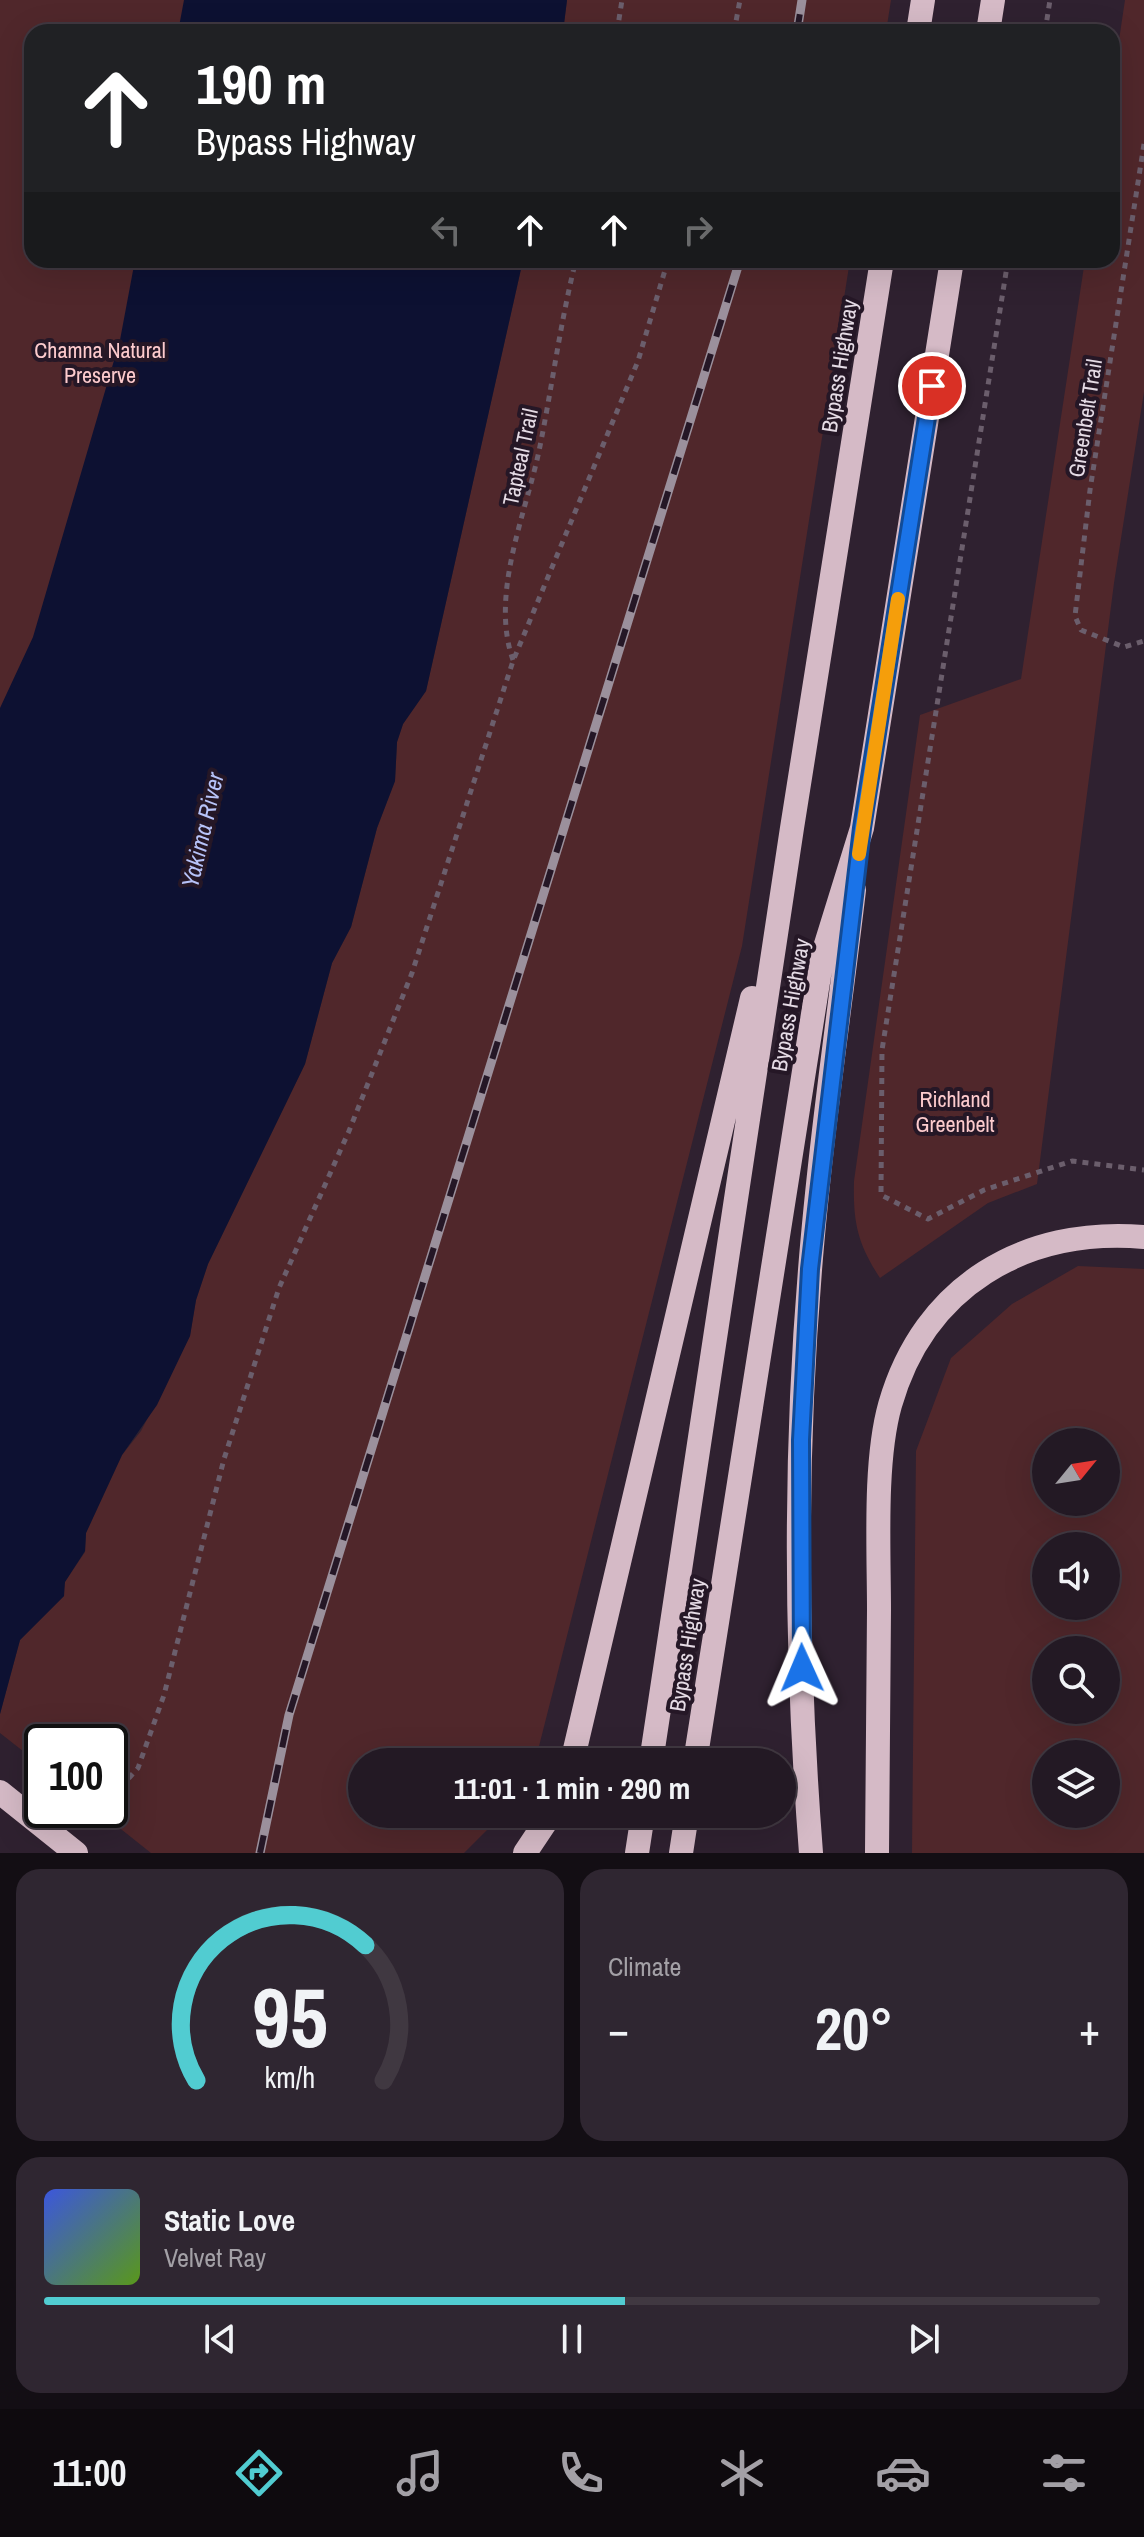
<!DOCTYPE html>
<html lang="en">
<head>
<meta charset="utf-8">
<style>
	body { margin:0; font-family:"Archivo Narrow",sans-serif; background:#2f2631; color:#f1f3f6; height:100vh; display:flex; flex-direction:column; font-size:30px; white-space:nowrap }
	* { box-sizing:border-box; margin:0 }
	p { font-size:26px; color:#a3a0a6 }
	.icon { flex:none; width:44px; height:44px; fill:none; stroke:currentColor; stroke-width:2; stroke-linecap:round; stroke-linejoin:round }
	.map { position:relative; height:1853px; overflow:hidden }
	.sheet { display:flex; flex-direction:column; gap:16px; padding:16px; background:#130e14; flex:1 }
	.sheet>* { flex:none }
	.hud { position:absolute; left:24px; top:24px; width:1096px; height:244px; border-radius:24px; box-shadow:0 8px 32px #0002,0 0 0 2px #403841; background:#202124; color:#fff; overflow:hidden }
	.needle { width:52px; rotate:60deg }
	.buttons { position:absolute; left:1032px; top:1428px; display:grid; gap:16px }
	.buttons a { display:grid; place-items:center; width:88px; height:88px; border-radius:50%; background:#231924; box-shadow:0 8px 32px #0002,0 0 0 2px #403841; font-size:40px }
	.speed { position:absolute; left:24px; top:1724px; display:flex; gap:16px; font-size:40px; font-weight:700; text-align:center }
	.speed>* { display:grid; place-content:center; width:104px; height:104px; border-radius:50%; background:#231924; box-shadow:0 8px 32px #0002,0 0 0 2px #403841; line-height:1 }
	.speed .limit { border:4px solid #111; border-radius:12px; background:#fff; color:#111 }
	.pin { position:absolute; display:grid; place-items:center; width:68px; height:68px; color:#fff; margin:-34px; border:4px solid #fff; border-radius:50%; box-shadow:0 2px 8px #0007 }
	.me { position:absolute; width:88px; margin:-44px; rotate:359deg; stroke-linejoin:round; filter:drop-shadow(0 0 6px #0008) }
	.turn { display:flex; align-items:center; gap:28px; height:168px; padding:0 40px; font-size:36px }
	.turn .icon { width:104px; height:104px; stroke-width:2.5 }
	.turn b { display:block; font-size:56px; line-height:68px }
	.lanes { display:flex; align-items:center; height:76px; padding:0 40px; background:#0003; justify-content:center; gap:40px; direction:ltr }
	.lanes .off { opacity:.35 }
	.big { font-size:60px; font-weight:700; line-height:1.1 }
	.sheet .tile { flex:1; display:flex; flex-direction:column; justify-content:center; gap:12px; min-width:0; padding:0 28px; border-radius:24px; background:#2f2631 }
	.sheet .dial { align-items:center; gap:0 }
	.dial svg { height:208px; overflow:visible; fill:none; stroke:#403841; stroke-width:7; stroke-linecap:round; text-anchor:middle }
	.dial text { fill:#f1f3f6; stroke:none }
	.song { display:flex; align-items:center; gap:24px }
	.cover { width:96px; height:96px; border-radius:12px; background:linear-gradient(135deg,hsl(230 70% 55%),hsl(90 70% 35%)) }
	.played { height:8px; border-radius:4px; background:linear-gradient(90deg,#51ccd1 55%,#403841 55%) }
	.keys { display:flex; justify-content:space-around; direction:ltr }
	.heat { display:flex; justify-content:space-between; align-items:center; font-size:44px; direction:ltr }
	.sheet .tiles { flex:1; display:grid; gap:16px; grid-template-columns:1fr 1fr }
	.tile:last-child { grid-column:span 2 }
	.trip { position:absolute; left:348px; top:1748px; width:448px; height:80px; border-radius:40px; background:#231924; box-shadow:0 8px 32px #0002,0 0 0 2px #403841; font-weight:700; line-height:80px; text-align:center }
	.tabs { display:flex; height:128px; justify-content:space-around; align-items:center; background:#0e0a0e; color:#a3a0a6 }
	.tabs .icon { width:56px; height:56px }
	.tabs .on { color:#51ccd1 }
	.tabs b { font-size:36px; color:#f1f3f6 }
	.map>svg:first-child { display:block }
	.green { fill:#50272b; fill-rule:evenodd }
	.water { fill:#0d1132 }
	.lines { fill:none; stroke-linecap:round; stroke-linejoin:round }
	.path { stroke:#6b5e6c; stroke-width:5; stroke-dasharray:6 6; stroke-linecap:butt }
	.highway { stroke:#d5bac6; stroke-width:24 }
	.rail-casing { stroke:#9b909c; stroke-width:9 }
	.rail { stroke:#251726; stroke-width:6; stroke-dasharray:18; stroke-linecap:butt }
	.highway-bridge { stroke:#d5bac6; stroke-width:24 }
	.route-casing { stroke:#114b97; stroke-width:20 }
	.route { stroke:#1a73e8; stroke-width:14 }
	.slow { stroke:#f59e0b; stroke-width:14 }
	.labels { text-anchor:middle; dominant-baseline:central; stroke-width:8; stroke-linejoin:round; paint-order:stroke }
	.park-label { font-size:22px; fill:#fdcbcd; stroke:#251726 }
	.street-label { font-size:22px; fill:#e5dbe5; stroke:#251726 }
	.water-label { font-size:24px; font-style:italic; fill:#b7c3f9; stroke:#251726 }
</style>
</head>
<body>
<div class="map">
<svg width="1144" height="1853" viewBox="0 0 1144 1853">
	<rect width="100%" height="100%" fill="#2f2130"/>
	<!-- green -->
	<path class="green" d="M0 0H281L274 32H32V260H226L0 1130Z
		M567 0H891L886 32H563Z
		M1125 0H1144V392L1114 583 1037 1184 988 1203 880 1278C857 1243 853 1221 854 1181L920 715 1021 679 1085 260H1112V87Z
		M523 260H850L742 946 535 1762H362V1814H503L464 1853H151L97 1810H110V1742H42V1766L0 1733V1714L20 1640 64 1596V1583L85 1552 86 1533 122 1455 141 1431 190 1336 196 1300 208 1264 305 1064 332 963 351 927 377 828 395 781 397 742 403 724 426 691Z
		M1078 1266 1144 1269V1853H912L916 1451 951 1358 1012 1304ZM1106 1442V1502H1046V1442ZM1106 1546V1606H1046V1546ZM1106 1650V1710H1046V1650ZM1106 1754V1814H1046V1754Z"/>
	<!-- water -->
	<path class="water" d="M184 0H567L563 32H178Z
		M135 260H523L426 691 403 724 397 742 395 781 377 828 351 927 332 963 305 1064 208 1264 196 1300 190 1336 157 1405 122 1455 86 1533 85 1551 65 1582 64 1596 20 1640 0 1714V708L33 637 120 340Z"/>
	<g class="lines">
		<!-- path -->
		<path class="path" d="M617 32 622 0
			M734 32 740 0
			M1045 32 1050 0
			M1144 144 1090 490 1075 616 1081 630 1124 647 1144 641
			M1008 260 882 1050 881 1195 928 1219 984 1190 1072 1161 1144 1170
			M513 660C490 595 525 516 539 451 552 388 560 323 576 260
			M110 1792 119 1789 138 1768 164 1695 224 1459 279 1288 349 1131 412 973 513 661 638 361 668 260"/>
		<!-- highway -->
		<path class="highway" d="M918 32 923 0
			M988 32 993 0
			M572 1762 752 998
			M651 1762 792 828 882 260
			M695 1762 822 957 862 828 952 260
			M525 1853 551 1814
			M637 1853 643 1814
			M681 1853 687 1814
			M811 1853C796 1660 794 1463 810 1270 820 1143 839 1017 854 890
			M877 1853C878 1772 878 1691 879 1610 879 1550 874 1462 890 1405 924 1286 1024 1227 1144 1237"/>
		<!-- rail casing -->
		<g class="rail-casing">
			<path id="rail" d="M797 32 802 0
				M260 1853 289 1715 740 260"/>
		</g>
		<!-- rail -->
		<use href="#rail" class="rail"/>
		<!-- highway-bridge -->
		<path class="highway-bridge" d="M0 1792 76 1853"/>
	</g>
	<g class="lines">
		<!-- route casing -->
		<g class="route-casing">
			<path id="route" d="M802 1668 801 1440 810 1269 862 828 932 386"/>
		</g>
		<!-- route -->
		<use href="#route" class="route"/>
		<!-- slow -->
		<path class="slow" d="M859 854 898 599"/>
	</g>
	<g class="labels">
		<!-- park labels -->
		<g class="park-label">
			<text x="100" y="350">Chamna Natural<tspan x="100" dy="25">Preserve</tspan></text>
			<text x="955" y="1099">Richland<tspan x="955" dy="25">Greenbelt</tspan></text>
		</g>
		<!-- street labels -->
		<g class="street-label">
			<text transform="translate(839 366) rotate(-81)">Bypass Highway</text>
			<text transform="translate(1085 418) rotate(-81)">Greenbelt Trail</text>
			<text transform="translate(520 457) rotate(-78)">Tapteal Trail</text>
			<text transform="translate(790 1005) rotate(-80)">Bypass Highway</text>
			<text transform="translate(687 1645) rotate(-81)">Bypass Highway</text>
		</g>
		<!-- water labels -->
		<g class="water-label">
			<text transform="translate(202 830) rotate(-77)">Yakima River</text>
		</g>
	</g>
</svg>
<div class="buttons">
<a><svg class="needle" viewBox="-14 -14 28 28"><path d="M0-13l5 13h-10z" fill="#e53935"/><path d="M0 13l5-13h-10z" fill="#a3a0a6"/></svg></a>
<a><svg class="icon" aria-label="sound" viewBox="0 0 24 24"><path d="M4 9h4l5-4v14l-5-4H4zM17 9q2 3 0 6"/></svg></a>
<a><svg class="icon" aria-label="search" viewBox="0 0 24 24"><circle cx="10" cy="10" r="6"/><path d="M15 15l6 6"/></svg></a>
<a><svg class="icon" aria-label="layers" viewBox="0 0 24 24"><path d="M12 4l9 5-9 5-9-5zM3 14l9 5 9-5"/></svg></a>
</div>
<div class="speed"><div class="limit">100</div></div>
<div class="pin" style="left:932px;top:386px;background:#d93025"><svg class="icon" aria-label="arrive" viewBox="0 0 24 24"><path d="M6 21V4h12l-3 4 3 4H6"/></svg></div>
<svg class="me" style="left:802px;top:1668px" viewBox="-20 -20 40 40"><path d="M0-17L14 15 0 8-14 15z" fill="#1a73e8" stroke="#fff" stroke-width="4"/></svg>
<div class="trip">11:01 · 1 min · 290 m</div>
<div class="hud">
<div class="turn"><svg class="icon" aria-label="ahead" viewBox="0 0 24 24"><path d="M12 20V5M6 11l6-6 6 6"/></svg><div><b>190 m</b>Bypass Highway</div></div>
<div class="lanes"><svg class="icon off" aria-label="left" viewBox="0 0 24 24"><path d="M17 20v-9H6M10 6l-5 5 5 5"/></svg><svg class="icon" aria-label="ahead" viewBox="0 0 24 24"><path d="M12 20V5M6 11l6-6 6 6"/></svg><svg class="icon" aria-label="ahead" viewBox="0 0 24 24"><path d="M12 20V5M6 11l6-6 6 6"/></svg><svg class="icon off" aria-label="right" viewBox="0 0 24 24"><path d="M7 20v-9h11M14 6l5 5-5 5"/></svg></div>
</div>
</div>
<section class="sheet">
<div class="tiles">
<div class="tile dial"><svg viewBox="0 0 100 80">
<path d="M14 69A42 42 0 1 1 86 69"/>
<path d="M14 69A42 42 0 0 1 79 17" stroke="#51ccd1"/>
<text x="50" y="56" font-size="32" font-weight="700">95</text>
<text x="50" y="72" font-size="11">km/h</text>
</svg></div>
<div class="tile"><p>Climate</p>
<div class="heat"><a>−</a><b class="big">20°</b><a>+</a></div>
</div>
<div class="tile">
<div class="song"><i class="cover"></i><div><b>Static Love</b><p>Velvet Ray</p></div></div>
<div class="played"></div>
<div class="keys"><svg class="icon" aria-label="previous" viewBox="0 0 24 24"><path d="M18 5L8 12l10 7zM5 5v14"/></svg><svg class="icon" aria-label="pause" viewBox="0 0 24 24"><path d="M8 5v14M16 5v14"/></svg><svg class="icon" aria-label="next" viewBox="0 0 24 24"><path d="M6 5l10 7-10 7zM19 5v14"/></svg></div>
</div>
</div>
</section>
<nav class="tabs">
<b>11:00</b>
<svg class="icon on" aria-label="directions" viewBox="0 0 24 24"><path d="M12 3l9 9-9 9-9-9zM9 14v-3h6M13 9l2 2-2 2"/></svg>
<svg class="icon" aria-label="music" viewBox="0 0 24 24"><path d="M9 18V5l10-2v13"/><circle cx="6" cy="18" r="3"/><circle cx="16" cy="16" r="3"/></svg>
<svg class="icon" aria-label="phone" viewBox="0 0 24 24"><path d="M5 4h4l2 5-3 2q2 4 5 5l2-3 5 2v4C11 20 4 13 5 4z"/></svg>
<svg class="icon" aria-label="climate" viewBox="0 0 24 24"><path d="M12 3v18M4 7l16 10M4 17L20 7"/></svg>
<svg class="icon" aria-label="car" viewBox="0 0 24 24"><path d="M5 17H2v-5l4-1 3-4h7l3 4 3 1v5h-3M9 17h6M6 11h13"/><circle cx="7" cy="17" r="2"/><circle cx="17" cy="17" r="2"/></svg>
<svg class="icon" aria-label="filters" viewBox="0 0 24 24"><path d="M4 7h16M4 17h16"/><circle cx="9" cy="7" r="2"/><circle cx="15" cy="17" r="2"/></svg>
</nav>
</body>
</html>
